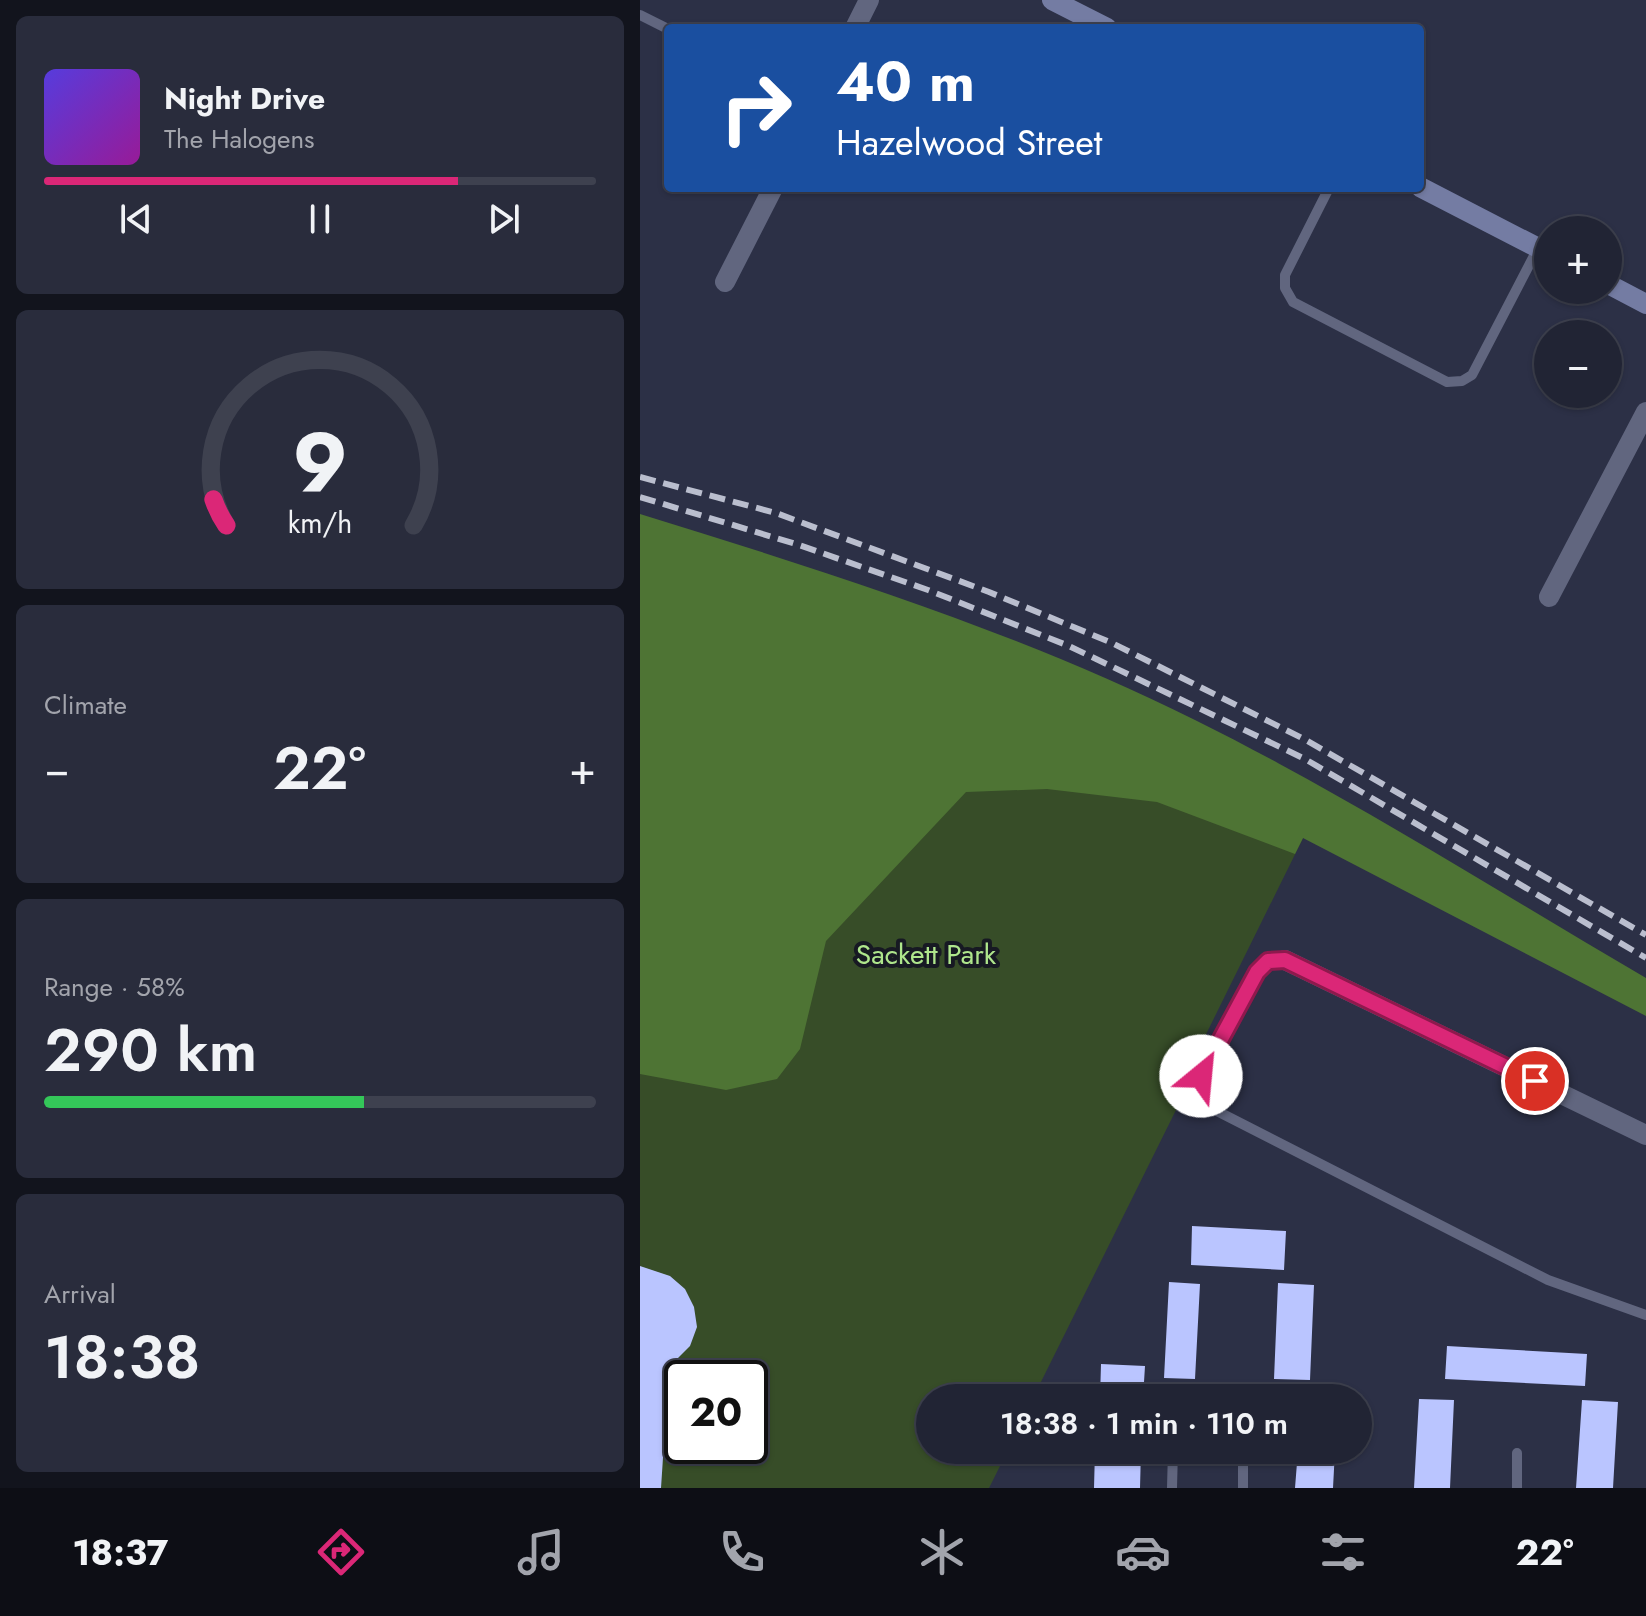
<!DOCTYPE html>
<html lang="en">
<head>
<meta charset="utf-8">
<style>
	body { margin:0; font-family:Jost,sans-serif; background:#292c3c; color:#f1f3f6; height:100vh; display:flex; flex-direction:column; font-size:30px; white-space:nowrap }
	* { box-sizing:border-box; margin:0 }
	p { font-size:26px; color:#a2a4ac }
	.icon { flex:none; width:44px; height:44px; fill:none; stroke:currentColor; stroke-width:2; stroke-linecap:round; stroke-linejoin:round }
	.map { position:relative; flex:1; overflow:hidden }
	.details { display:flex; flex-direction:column; gap:16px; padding:16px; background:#12141d; width:640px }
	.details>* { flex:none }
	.hud { position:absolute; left:24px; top:24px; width:760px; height:168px; border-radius:8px; box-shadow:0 2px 6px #0004,0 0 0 2px #3e414f; background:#1a4fa0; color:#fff; overflow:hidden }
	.buttons { position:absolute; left:894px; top:216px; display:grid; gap:16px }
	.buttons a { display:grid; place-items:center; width:88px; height:88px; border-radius:50%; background:#212434; box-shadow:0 2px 6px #0004,0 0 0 2px #3e414f; font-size:40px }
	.speed { position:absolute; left:24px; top:1360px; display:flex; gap:16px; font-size:40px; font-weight:700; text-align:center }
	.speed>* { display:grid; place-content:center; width:104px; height:104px; border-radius:50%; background:#212434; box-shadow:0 2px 6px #0004,0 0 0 2px #3e414f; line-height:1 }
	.speed .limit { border:4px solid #111; border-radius:12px; background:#fff; color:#111 }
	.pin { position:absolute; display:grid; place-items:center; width:68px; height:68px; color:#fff; margin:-34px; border:4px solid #fff; border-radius:50%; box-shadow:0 2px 8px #0007 }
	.me { position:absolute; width:88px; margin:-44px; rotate:28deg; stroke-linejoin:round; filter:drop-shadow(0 0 6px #0008) }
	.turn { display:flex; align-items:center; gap:28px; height:168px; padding:0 40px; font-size:36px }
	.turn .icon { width:104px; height:104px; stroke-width:2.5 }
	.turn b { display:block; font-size:56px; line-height:68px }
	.big { font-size:60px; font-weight:600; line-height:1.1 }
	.details .tile { flex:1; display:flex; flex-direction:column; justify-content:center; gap:12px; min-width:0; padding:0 28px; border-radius:12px; background:#292c3c }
	.details .dial { align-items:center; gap:0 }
	.dial svg { height:208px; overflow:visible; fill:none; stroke:#3e414f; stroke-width:7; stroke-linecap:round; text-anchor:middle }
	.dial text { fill:#f1f3f6; stroke:none }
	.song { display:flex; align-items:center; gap:24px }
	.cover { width:96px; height:96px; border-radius:12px; background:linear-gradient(135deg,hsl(250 70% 55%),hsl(300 70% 35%)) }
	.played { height:8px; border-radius:4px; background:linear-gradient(90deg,#db2777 75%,#3e414f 75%) }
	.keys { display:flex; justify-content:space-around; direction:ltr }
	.heat { display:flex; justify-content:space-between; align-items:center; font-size:44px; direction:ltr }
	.charge { height:12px; border-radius:6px; background:linear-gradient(90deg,#34c759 58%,#3e414f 0) }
	.trip { position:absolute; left:276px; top:1384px; width:456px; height:80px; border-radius:40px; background:#212434; box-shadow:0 2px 6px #0004,0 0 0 2px #3e414f; font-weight:600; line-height:80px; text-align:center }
	.dock { display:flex; height:128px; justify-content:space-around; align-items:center; background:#0d0e15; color:#a2a4ac }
	.dock .icon { width:56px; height:56px }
	.dock .active { color:#db2777 }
	.dock b { font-size:36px; color:#f1f3f6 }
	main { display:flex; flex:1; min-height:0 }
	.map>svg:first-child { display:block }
	.green { fill:#374d28; fill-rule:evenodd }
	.forest { fill:#4e7434 }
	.building { fill:#bac5ff }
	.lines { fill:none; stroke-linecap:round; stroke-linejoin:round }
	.lane { stroke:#61667f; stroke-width:10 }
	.street { stroke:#61667f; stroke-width:20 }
	.secondary { stroke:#747ca3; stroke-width:20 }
	.rail { stroke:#babece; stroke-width:6; stroke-dasharray:16 8; stroke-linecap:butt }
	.route-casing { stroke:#8e194d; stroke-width:20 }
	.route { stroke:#db2777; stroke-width:14 }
	.labels { text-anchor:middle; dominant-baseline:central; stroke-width:8; stroke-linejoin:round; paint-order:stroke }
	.park-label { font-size:28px; fill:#afe68c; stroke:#171923 }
</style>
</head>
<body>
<main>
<section class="details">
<div class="tile">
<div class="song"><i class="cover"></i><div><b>Night Drive</b><p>The Halogens</p></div></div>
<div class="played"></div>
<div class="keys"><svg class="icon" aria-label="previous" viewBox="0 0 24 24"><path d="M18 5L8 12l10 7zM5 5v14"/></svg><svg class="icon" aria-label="pause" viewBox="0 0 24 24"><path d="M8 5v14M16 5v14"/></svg><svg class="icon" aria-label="next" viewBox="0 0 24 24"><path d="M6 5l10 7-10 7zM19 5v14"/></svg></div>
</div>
<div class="tile dial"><svg viewBox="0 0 100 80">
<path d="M14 69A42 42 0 1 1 86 69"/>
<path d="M14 69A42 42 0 0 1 9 59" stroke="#db2777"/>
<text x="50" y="56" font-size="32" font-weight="700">9</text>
<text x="50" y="72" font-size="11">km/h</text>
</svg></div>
<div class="tile"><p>Climate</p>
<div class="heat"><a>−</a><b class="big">22°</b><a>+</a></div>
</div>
<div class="tile"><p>Range · 58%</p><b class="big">290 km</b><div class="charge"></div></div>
<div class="tile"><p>Arrival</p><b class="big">18:38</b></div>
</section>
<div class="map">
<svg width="1006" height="1488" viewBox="0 0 1006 1488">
	<rect width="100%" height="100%" fill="#2c3046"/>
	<!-- green -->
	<path class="green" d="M0 548 671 822 536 1095 537 1108 393 1398H290V1450H368L349 1488H0ZM42 1378H110V1446H42Z"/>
	<!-- forest -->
	<path class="forest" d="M0 514C188 572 378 632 555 720 710 797 857 891 1006 978V1016L663 838 655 854 517 802 407 789 326 792 186 941 160 1049 137 1079 86 1090 0 1074Z"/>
	<!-- building -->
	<path class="building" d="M552 1226 646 1231 644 1270 551 1265Z
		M0 1266 30 1276 45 1289 54 1307 57 1327 50 1346 29 1367 21 1488H0Z
		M529 1282 560 1284 555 1379 524 1378Z
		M638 1283 674 1285 670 1380 634 1379Z
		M807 1346 947 1354 945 1386 805 1379Z
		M461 1364 505 1366 503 1398H460Z
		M779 1399 814 1400 810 1488H774Z
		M942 1400 978 1402 973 1488H936Z
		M455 1450H501L500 1488H454Z
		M658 1450H695L693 1488H655Z"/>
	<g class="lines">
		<!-- lane -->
		<path class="lane" d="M0 15 28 29
			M689 188 645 275V288L653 302 807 382 822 381 832 375 898 248
			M645 960 628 961 617 972 561 1076V1091L571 1108 908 1280 1006 1315
			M877 1453V1488
			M532 1488 533 1450
			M603 1488V1450"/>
		<!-- street -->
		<path class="street" d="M215 28 229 0
			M85 282 133 188
			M909 597 1006 412
			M645 960 1006 1135"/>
		<!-- secondary -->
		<path class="secondary" d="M412 0 467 28
			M780 187 908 253
			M968 284 1006 304"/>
		<!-- rail -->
		<path class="rail" d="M0 477 136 513 349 592 472 643 664 739 1006 935
			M0 497 159 545 288 590 429 646 665 759 1006 958"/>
	</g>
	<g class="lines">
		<!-- route casing -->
		<g class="route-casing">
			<path id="route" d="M561 1076 617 972 628 961 645 960 895 1081"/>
		</g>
		<!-- route -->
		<use href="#route" class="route"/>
	</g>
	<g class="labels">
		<!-- park labels -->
		<g class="park-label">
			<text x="286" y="954">Sackett Park</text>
		</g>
	</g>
</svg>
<div class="buttons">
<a>+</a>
<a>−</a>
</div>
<div class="speed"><div class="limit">20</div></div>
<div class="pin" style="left:895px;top:1081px;background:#d93025"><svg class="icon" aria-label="arrive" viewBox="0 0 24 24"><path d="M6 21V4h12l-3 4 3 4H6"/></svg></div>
<svg class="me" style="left:561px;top:1076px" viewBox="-20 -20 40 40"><circle r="19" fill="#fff"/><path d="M0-13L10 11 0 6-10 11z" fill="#db2777"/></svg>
<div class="trip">18:38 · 1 min · 110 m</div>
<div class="hud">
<div class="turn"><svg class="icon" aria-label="right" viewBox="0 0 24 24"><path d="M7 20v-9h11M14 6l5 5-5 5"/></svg><div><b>40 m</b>Hazelwood Street</div></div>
</div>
</div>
</main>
<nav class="dock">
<b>18:37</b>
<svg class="icon active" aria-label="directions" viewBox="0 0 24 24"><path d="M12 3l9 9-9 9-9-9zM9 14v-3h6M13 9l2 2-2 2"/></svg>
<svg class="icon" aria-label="music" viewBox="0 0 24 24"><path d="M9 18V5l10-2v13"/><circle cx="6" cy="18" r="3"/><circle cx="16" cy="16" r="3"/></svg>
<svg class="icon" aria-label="phone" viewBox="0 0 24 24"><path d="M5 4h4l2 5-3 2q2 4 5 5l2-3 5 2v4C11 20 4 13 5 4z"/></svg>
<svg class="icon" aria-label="climate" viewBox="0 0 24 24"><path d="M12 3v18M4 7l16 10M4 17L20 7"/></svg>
<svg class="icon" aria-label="car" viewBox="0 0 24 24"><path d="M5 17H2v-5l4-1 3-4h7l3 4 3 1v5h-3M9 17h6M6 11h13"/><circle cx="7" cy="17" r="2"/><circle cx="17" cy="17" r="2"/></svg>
<svg class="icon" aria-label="filters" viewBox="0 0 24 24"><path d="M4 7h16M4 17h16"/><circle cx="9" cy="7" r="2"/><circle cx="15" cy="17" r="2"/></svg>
<b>22°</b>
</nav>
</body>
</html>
